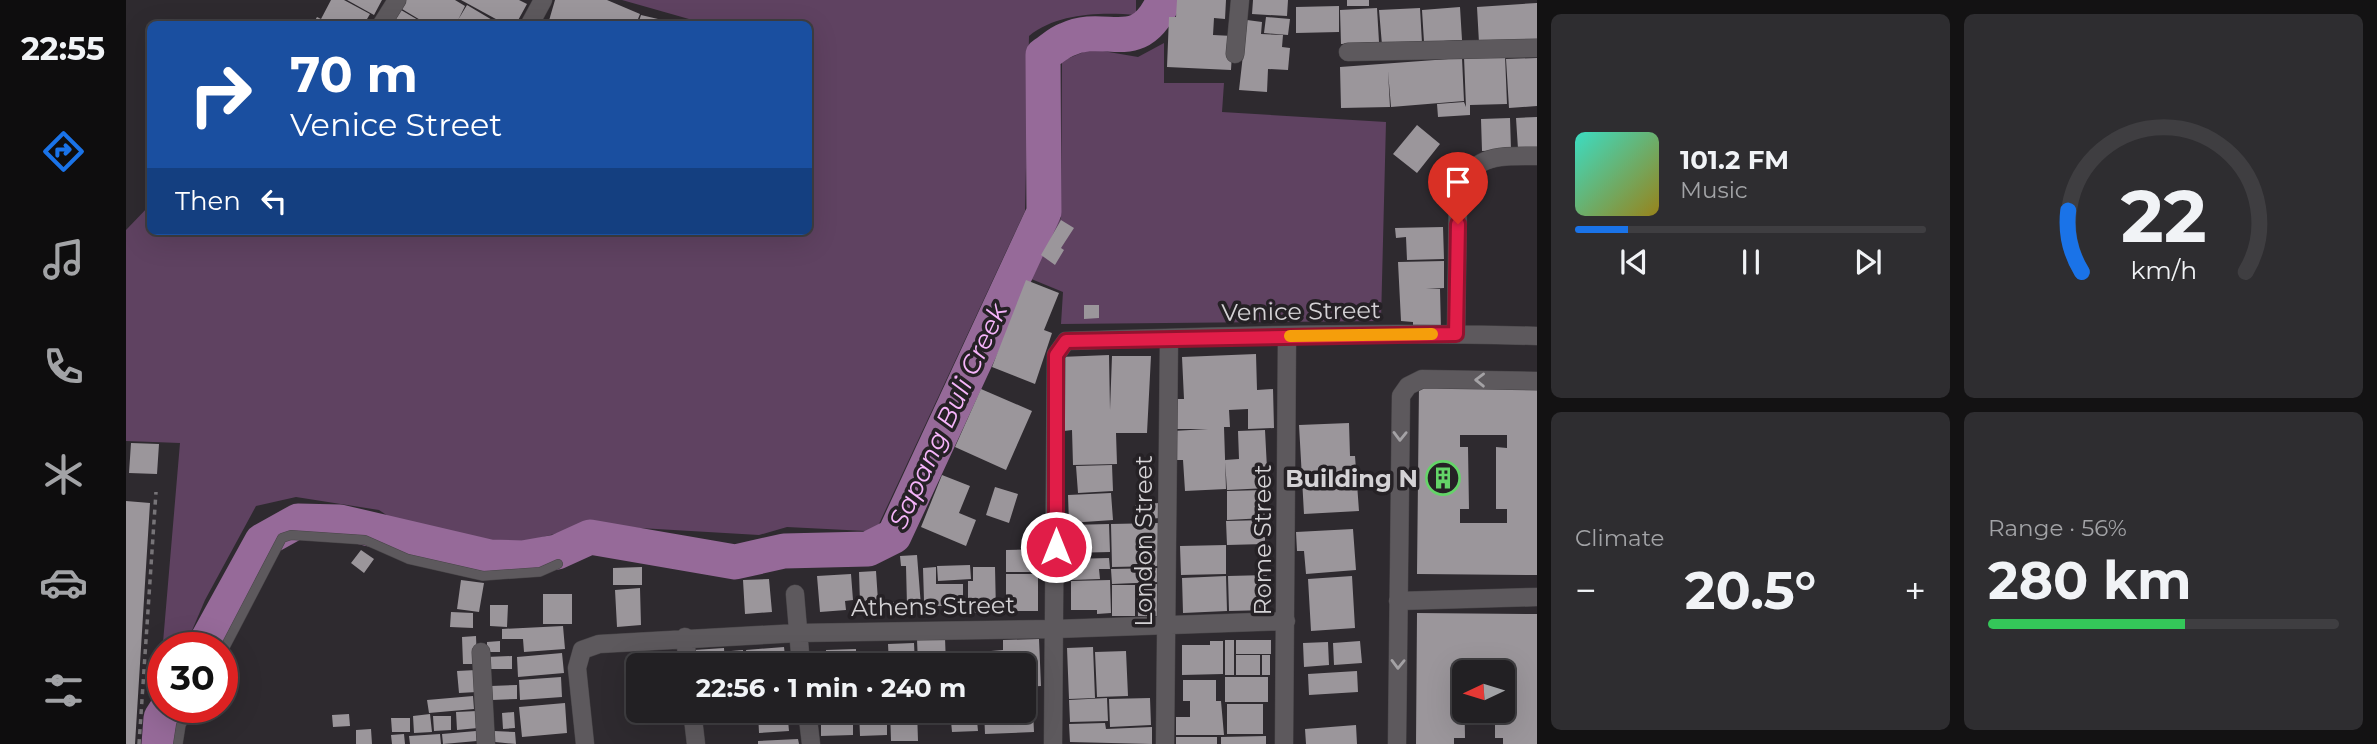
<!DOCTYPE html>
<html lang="en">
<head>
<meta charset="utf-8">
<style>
	body { margin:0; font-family:Montserrat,sans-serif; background:#2e2d30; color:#f1f3f6; height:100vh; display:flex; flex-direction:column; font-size:26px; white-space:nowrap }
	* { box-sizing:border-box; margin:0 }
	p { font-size:23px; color:#a2a3a6 }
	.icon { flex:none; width:38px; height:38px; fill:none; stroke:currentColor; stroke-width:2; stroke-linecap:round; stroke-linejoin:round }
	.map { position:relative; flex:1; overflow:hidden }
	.details { display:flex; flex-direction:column; gap:14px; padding:14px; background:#131213; width:840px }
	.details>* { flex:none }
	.hud { position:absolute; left:21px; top:21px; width:665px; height:214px; border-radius:10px; box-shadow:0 7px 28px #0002,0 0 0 2px #3f3e41; background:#1a4fa0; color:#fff; overflow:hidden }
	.needle { width:46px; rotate:266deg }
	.fabs { position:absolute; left:1326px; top:660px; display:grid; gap:14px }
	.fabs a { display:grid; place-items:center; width:63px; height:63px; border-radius:10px; background:#222023; box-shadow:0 7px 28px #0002,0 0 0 2px #3f3e41; font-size:35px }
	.speed { position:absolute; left:21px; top:632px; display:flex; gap:14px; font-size:35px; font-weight:700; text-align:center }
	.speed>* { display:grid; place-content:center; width:91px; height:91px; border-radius:50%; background:#222023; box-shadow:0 7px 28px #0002,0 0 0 2px #3f3e41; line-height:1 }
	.speed .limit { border:10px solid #d22; background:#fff; color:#111 }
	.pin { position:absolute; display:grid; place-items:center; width:60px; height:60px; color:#fff; margin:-72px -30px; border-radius:50% 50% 50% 0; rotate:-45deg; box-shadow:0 0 7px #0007 }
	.pin .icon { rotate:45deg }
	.me { position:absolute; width:77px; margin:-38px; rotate:0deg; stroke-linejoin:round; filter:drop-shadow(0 0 5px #0008) }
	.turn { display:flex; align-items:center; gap:24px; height:147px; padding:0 28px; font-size:32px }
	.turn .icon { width:91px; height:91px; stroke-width:2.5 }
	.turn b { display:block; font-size:49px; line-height:60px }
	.then { display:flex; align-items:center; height:66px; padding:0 28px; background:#0003; gap:14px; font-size:26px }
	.big { font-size:52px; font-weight:700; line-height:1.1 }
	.details .card { flex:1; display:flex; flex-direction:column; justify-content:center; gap:10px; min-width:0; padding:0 24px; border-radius:10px; background:#2e2d30 }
	.details .dial { align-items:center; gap:0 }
	.dial svg { height:182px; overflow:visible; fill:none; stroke:#3f3e41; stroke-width:7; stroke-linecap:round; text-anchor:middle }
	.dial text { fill:#f1f3f6; stroke:none }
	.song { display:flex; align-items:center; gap:21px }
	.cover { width:84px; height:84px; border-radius:10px; background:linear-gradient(135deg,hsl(170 70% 55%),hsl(50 70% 35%)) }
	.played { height:7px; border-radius:4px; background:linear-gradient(90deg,#1a73e8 15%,#3f3e41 15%) }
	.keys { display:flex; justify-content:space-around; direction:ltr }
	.heat { display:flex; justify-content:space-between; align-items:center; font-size:38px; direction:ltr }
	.charge { height:10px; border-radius:5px; background:linear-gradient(90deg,#34c759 56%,#3f3e41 0) }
	.details .tiles { flex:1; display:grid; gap:14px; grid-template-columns:repeat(2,1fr) }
	.trip { position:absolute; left:500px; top:653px; width:410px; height:70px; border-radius:10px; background:#222023; box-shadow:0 7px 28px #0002,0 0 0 2px #3f3e41; font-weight:700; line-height:70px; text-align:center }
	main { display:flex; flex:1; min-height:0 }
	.tabs { display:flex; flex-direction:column; width:126px; justify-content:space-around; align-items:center; background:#0e0d0e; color:#a2a3a6 }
	.tabs .icon { width:49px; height:49px }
	.tabs .selected { color:#1a73e8 }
	.tabs b { font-size:32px; color:#f1f3f6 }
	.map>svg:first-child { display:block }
	.green { fill:#5f4261 }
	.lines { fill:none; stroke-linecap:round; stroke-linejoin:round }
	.river { stroke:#966a99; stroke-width:35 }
	.building { fill:#9b969b; fill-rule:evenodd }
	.service-casing { stroke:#484548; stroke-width:10 }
	.minor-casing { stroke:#484548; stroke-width:19 }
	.path { stroke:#777478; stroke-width:3.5; stroke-dasharray:5 5; stroke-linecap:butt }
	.service { stroke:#5d595d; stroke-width:9 }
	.minor { stroke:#5d595d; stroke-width:18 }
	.oneway { stroke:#a4a2a5 }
	.route-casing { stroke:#92132f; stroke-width:18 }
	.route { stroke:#e11d48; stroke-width:12 }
	.slow { stroke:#f59e0b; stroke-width:12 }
	.labels { text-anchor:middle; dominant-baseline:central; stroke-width:7; stroke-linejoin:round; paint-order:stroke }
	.street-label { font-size:24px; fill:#d4d2d5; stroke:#252125 }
	.poi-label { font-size:24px; font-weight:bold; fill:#d4d2d5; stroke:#252125; text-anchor:end }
	.water-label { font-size:26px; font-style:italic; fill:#f5b4fa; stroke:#252125 }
</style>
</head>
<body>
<main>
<nav class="tabs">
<b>22:55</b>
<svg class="icon selected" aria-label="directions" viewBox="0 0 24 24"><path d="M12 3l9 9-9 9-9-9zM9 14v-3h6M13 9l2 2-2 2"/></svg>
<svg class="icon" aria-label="music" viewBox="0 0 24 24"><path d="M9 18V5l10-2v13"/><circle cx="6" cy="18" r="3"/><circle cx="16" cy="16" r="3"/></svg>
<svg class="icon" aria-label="phone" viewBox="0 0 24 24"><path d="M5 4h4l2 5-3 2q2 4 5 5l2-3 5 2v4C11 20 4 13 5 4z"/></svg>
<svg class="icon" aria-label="climate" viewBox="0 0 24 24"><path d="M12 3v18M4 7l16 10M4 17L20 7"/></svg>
<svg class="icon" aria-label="car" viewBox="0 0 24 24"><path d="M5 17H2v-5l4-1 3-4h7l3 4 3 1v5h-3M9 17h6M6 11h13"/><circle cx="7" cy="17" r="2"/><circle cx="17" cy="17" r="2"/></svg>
<svg class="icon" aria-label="filters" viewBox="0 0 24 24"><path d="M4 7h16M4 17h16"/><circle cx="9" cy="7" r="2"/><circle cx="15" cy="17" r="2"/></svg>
</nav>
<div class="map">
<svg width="1411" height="744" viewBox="0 0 1411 744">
	<rect width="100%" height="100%" fill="#2e2a2f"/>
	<!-- green -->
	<path class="green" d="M496 0H1010V15C975 12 931 13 903 36L899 211 752 526 740 531 661 527 633 535 462 525 372 549 280 528 253 510 170 497 130 506 79 600 59 647 37 648V700L31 713 54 443 0 441V230L24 205V231H682V24H570V21Z
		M1038 43V83H1098L1096 112 1260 122 1255 321 935 324 937 292 898 276 935 218 936 61 965 49 1012 57Z"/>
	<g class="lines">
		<!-- river -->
		<path class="river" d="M77 648 136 541 172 521 214 522 364 557 397 558 431 552 464 537 609 562 658 551 742 549 768 536 918 212 917 55C925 50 932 43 940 40 981 20 1011 59 1038 0
			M33 744 35 718 42 707"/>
	</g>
	<!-- building -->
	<path class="building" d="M205 0H218L244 14 238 24H187L191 17 195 19Z
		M221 0H256L248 15Z
		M275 0H329L339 6 332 20 341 5 373 24H301L271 6Z
		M335 0H393L401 4 390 24H379Z
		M429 0H481L514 14 510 24H422Z
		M1051 0H1100L1099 19 1088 18 1087 35 1107 36 1105 70 1041 67 1043 17H1050Z
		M1127 0H1162L1161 16 1126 14Z
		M1221 0H1243V6H1221Z
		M1411 3V40L1353 43 1351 7Z
		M1213 6V32L1170 33V7Z
		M1334 7 1336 40 1298 42 1296 10Z
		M1251 8 1253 42 1215 44 1214 10Z
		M1294 8 1296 43 1256 45 1253 10Z
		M275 10 299 24H267Z
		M515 15 532 19 547 24H512Z
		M1140 17 1164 19 1162 35 1138 33Z
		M1121 20 1136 22 1135 34 1157 35 1156 47 1164 48 1162 70 1142 69 1141 92 1113 90Z
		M1379 55 1381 104 1344 105V115L1312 117 1311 104 1338 102 1340 107 1338 57Z
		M1336 58 1338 101 1265 107 1262 71 1264 107 1215 108 1214 67Z
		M1411 58V106L1383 108 1380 59Z
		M1411 117V148L1392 149 1390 118Z
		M1384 118 1385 150 1356 151 1355 119Z
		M1291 125 1314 144 1291 173 1267 154Z
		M935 220 948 228 935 248 938 250 929 265 915 255Z
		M1317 227 1318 259 1281 260 1280 237 1270 238 1269 228Z
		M1318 261V288L1300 289H1314L1315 330 1287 331V322L1275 321 1272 262Z
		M900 280 933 293 918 330 926 333 909 384 866 367Z
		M958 305H973V318L958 319Z
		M1130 354 1131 390 1147 389 1148 428 1122 429V409L1103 410 1104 427H1098L1100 489 1059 491 1057 460H1049L1047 431 1082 429H1050L1049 399H1058L1056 357Z
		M983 355 984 410 986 356H1025L1021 433H990L991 464 947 465 946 430 938 431 934 357Z
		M1293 385 1411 386V575L1291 574ZM1334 435H1381V448L1370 447V509H1381V523H1334V509H1343L1342 447H1334Z
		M855 389 906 411 880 470 829 447Z
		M1223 423 1224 456H1229L1233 511 1178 514 1173 425Z
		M1139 430 1142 488 1101 490 1099 460 1113 459 1112 431Z
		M5 443 33 444 31 474 3 473Z
		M986 465 987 491 952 493 950 466Z
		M816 475 844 486 833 513 850 520 840 546 795 527Z
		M869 487 892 494 883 523 860 515Z
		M1138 490 1139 518 1101 520V491Z
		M985 493 987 520 943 523 942 495Z
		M0 501 24 503 9 744H0Z
		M1033 503 1034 518 1009 520V505Z
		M1139 520V544L1101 545 1100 521Z
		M1032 523 1033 566 986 567 985 524Z
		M983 524 984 552 944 553V525Z
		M1227 529 1230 570 1180 574 1178 551H1171L1170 532Z
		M1100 545V574L1055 575 1054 546Z
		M912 549V572H880V550Z
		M235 550 248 559 238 573 225 563Z
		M791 555 795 606H781L780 566H775L774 556Z
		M983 558 984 569H973L974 579 945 580 944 559Z
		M844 565 845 579 812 581 811 566Z
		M516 567V585H487V568Z
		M810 567V584H837V614H822V606H811V601H798L797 568Z
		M847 567H869L870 612 842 613V581H847Z
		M1033 568V582L986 584 985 569Z
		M750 571 752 601 734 603 733 572Z
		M725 574 727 600 719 601 720 610 694 612 691 576Z
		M880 574H912V611H880Z
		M1141 575V610L1103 611 1102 576Z
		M1100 576 1101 611 1057 613 1056 578Z
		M1226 576 1229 628 1185 631 1182 579Z
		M643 579 646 612 619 614 617 580Z
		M335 580 358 583 353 612 331 609Z
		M984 580 985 613 971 614V610H945V581Z
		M1032 584 1033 616H1012L1011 585Z
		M986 585H1009V616H986Z
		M514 588 515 625 491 627 489 590Z
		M417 594H446V624H417Z
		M763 602H773L774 616H763Z
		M364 605H382L381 627 364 626Z
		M325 612 347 613V628L324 627Z
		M1291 613 1411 614V744H1377V738H1369V710H1377L1380 664H1329L1330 676H1338L1339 738H1328V744H1290Z
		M437 626 439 649 398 652 397 639H376V629Z
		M350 636 351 664H337L336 637Z
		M819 638 820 665H792L791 639Z
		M913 639 915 686 898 687V665H865V651L877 650V640Z
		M1099 640H1108V675H1099Z
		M1110 640H1145V654H1110Z
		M374 641V652H361V642Z
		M1084 641H1097V674L1056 675V645H1084Z
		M1234 641 1236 663 1208 665 1207 643Z
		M1202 642 1203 665 1178 667 1177 643Z
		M788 643 789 665H763L762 644Z
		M658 647 660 665H622L620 650Z
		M967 647 969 698 943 699 941 648Z
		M598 648 599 665H569L568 650Z
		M730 649V665H700V650Z
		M617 650 618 665H606L605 651Z
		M545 651 546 665H516L514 654Z
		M1000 651 1002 696 971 697 969 652Z
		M758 652 759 665H735L734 653Z
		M863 652 864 665H823L822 654Z
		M436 653 438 673 392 677 391 657Z
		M1110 655H1134V675H1110Z
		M1136 655H1144V675H1136Z
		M386 656V669H360V657Z
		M506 665 513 664V680L507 681Z
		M350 670 351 692 333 693 331 671Z
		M1231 671 1232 692 1183 695 1182 674Z
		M435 677 436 697 394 700 393 680Z
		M1099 677H1142V702H1099Z
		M1057 680H1090V701H1095L1098 735H1050V717H1064V701H1057Z
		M391 685V699L366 700 365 686Z
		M508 685H513V711L509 712Z
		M906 689 908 732 859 734 858 710H898V690Z
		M347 696 348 709 303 713 301 700Z
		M981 698 982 721 944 722 943 700Z
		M1024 698 1025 725 984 727 983 699Z
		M439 703 441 733 396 737 393 707Z
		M1101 704H1137V734H1101Z
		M661 710 663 731 633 733 632 712Z
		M695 710H727V735L695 736Z
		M733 710H761V735L734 736Z
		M764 710H791L792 741H765Z
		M824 710H850L852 731 826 732Z
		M351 711 352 728 331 730 330 712Z
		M388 712 389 728 377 729 376 713Z
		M223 714 224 726 207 727 206 715Z
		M304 714 306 732 288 733 287 716Z
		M307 716H325V730L308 731Z
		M265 718H284V732H266Z
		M979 723 980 729 1026 727V744L944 742 943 724Z
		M1230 725 1231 744H1180L1179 729Z
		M245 729 246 744H230V730Z
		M350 731 351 741 317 744 316 734Z
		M368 731 389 732 390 744 369 742Z
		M278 734 279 744H266L265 735Z
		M314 734 315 744H284L283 736Z
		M1140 736V744H1095V737Z
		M1050 737H1091V744H1050Z
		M672 739 673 744H632V741Z"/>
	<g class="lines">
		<!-- service casing -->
		<g class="service-casing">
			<path id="service" d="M96 653 156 538 165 535 239 540 282 559 357 576 414 572 432 564
				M52 744 55 725 66 707"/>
		</g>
		<!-- minor casing -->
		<g class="minor-casing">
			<path id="minor" d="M256 24 271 0
				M404 24 417 0
				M1222 52 1411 48
				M1109 54 1114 0
				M1330 334 1332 196C1345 153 1373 156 1411 156
				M669 594 675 665
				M1272 601 1411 597
				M559 637 562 665
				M355 652 360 744
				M566 710 570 744
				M681 710 685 744
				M459 744 451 668 456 650 473 644 672 633 929 629 1160 621
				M927 744 930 355 940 341C1097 336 1254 331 1411 336
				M1039 744 1043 338
				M1158 744 1161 336
				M1271 744 1275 396 1282 386 1296 379 1411 381"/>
		</g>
		<!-- path -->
		<path class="path" d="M13 744 30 492"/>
		<!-- service -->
		<use href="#service" class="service"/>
		<!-- minor -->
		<use href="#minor" class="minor"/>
	</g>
	<!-- one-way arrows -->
	<defs><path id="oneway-chevron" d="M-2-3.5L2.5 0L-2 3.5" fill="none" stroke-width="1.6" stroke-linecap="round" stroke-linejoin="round" transform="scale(1.75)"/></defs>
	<g class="oneway">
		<use href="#oneway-chevron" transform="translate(1354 380) rotate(-179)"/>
		<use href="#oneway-chevron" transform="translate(1274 436) rotate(91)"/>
		<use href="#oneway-chevron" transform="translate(1272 664) rotate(91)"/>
	</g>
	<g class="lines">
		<!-- route casing -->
		<g class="route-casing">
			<path id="route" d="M930 547V355L940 341 1330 334 1332 224"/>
		</g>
		<!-- route -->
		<use href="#route" class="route"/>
		<!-- slow -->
		<path class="slow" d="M1164 336 1306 334"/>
	</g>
	<!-- icons -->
	<defs>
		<g id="building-ring" transform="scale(1.75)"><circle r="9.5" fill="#252125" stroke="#64d468" stroke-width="1.5"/><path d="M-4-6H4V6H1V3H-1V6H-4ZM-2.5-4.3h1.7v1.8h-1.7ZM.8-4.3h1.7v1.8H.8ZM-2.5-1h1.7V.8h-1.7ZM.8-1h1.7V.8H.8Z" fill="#64d468"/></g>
	</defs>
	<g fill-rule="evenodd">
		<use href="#building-ring" x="1317" y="478"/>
	</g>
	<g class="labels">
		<!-- street labels -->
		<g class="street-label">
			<text transform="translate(1175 311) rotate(-1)">Venice Street</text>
			<text transform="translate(1136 540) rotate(-90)">Rome Street</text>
			<text transform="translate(1017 541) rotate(-90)">London Street</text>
			<text transform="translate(807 606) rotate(-1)">Athens Street</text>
		</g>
		<!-- poi labels -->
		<g class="poi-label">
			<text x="1292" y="478">Building N</text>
		</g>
		<!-- water labels -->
		<g class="water-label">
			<text transform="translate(822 416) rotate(-65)">Sapang Buli Creek</text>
		</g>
	</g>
</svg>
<div class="fabs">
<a><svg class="needle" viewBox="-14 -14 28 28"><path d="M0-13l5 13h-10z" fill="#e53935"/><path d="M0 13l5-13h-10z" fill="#a2a3a6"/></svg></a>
</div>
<div class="speed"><div class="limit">30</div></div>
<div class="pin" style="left:1332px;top:224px;background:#d93025"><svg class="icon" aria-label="arrive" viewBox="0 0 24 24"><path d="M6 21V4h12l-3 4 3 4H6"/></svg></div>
<svg class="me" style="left:930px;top:547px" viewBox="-20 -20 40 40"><circle r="17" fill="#e11d48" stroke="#fff" stroke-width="3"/><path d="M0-11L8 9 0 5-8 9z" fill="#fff"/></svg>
<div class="trip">22:56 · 1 min · 240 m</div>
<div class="hud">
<div class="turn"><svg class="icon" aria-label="right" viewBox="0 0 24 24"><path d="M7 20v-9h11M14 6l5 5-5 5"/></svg><div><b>70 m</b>Venice Street</div></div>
<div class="then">Then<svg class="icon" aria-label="left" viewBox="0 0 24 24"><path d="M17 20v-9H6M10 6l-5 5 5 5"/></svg></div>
</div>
</div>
<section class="details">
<div class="tiles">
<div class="card">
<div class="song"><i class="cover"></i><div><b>101.2 FM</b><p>Music</p></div></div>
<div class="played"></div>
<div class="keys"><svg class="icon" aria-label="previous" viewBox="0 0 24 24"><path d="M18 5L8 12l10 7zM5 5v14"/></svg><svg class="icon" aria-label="pause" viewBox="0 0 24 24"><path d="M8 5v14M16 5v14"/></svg><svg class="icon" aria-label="next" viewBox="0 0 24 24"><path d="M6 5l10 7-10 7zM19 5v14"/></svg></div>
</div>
<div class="card dial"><svg viewBox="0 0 100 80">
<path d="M14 69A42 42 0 1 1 86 69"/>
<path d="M14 69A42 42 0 0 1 8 42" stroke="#1a73e8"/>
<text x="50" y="56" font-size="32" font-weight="700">22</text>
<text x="50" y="72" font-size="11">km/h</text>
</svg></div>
<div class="card"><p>Climate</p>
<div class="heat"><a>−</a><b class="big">20.5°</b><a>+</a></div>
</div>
<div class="card"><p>Range · 56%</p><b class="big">280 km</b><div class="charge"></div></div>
</div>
</section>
</main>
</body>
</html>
